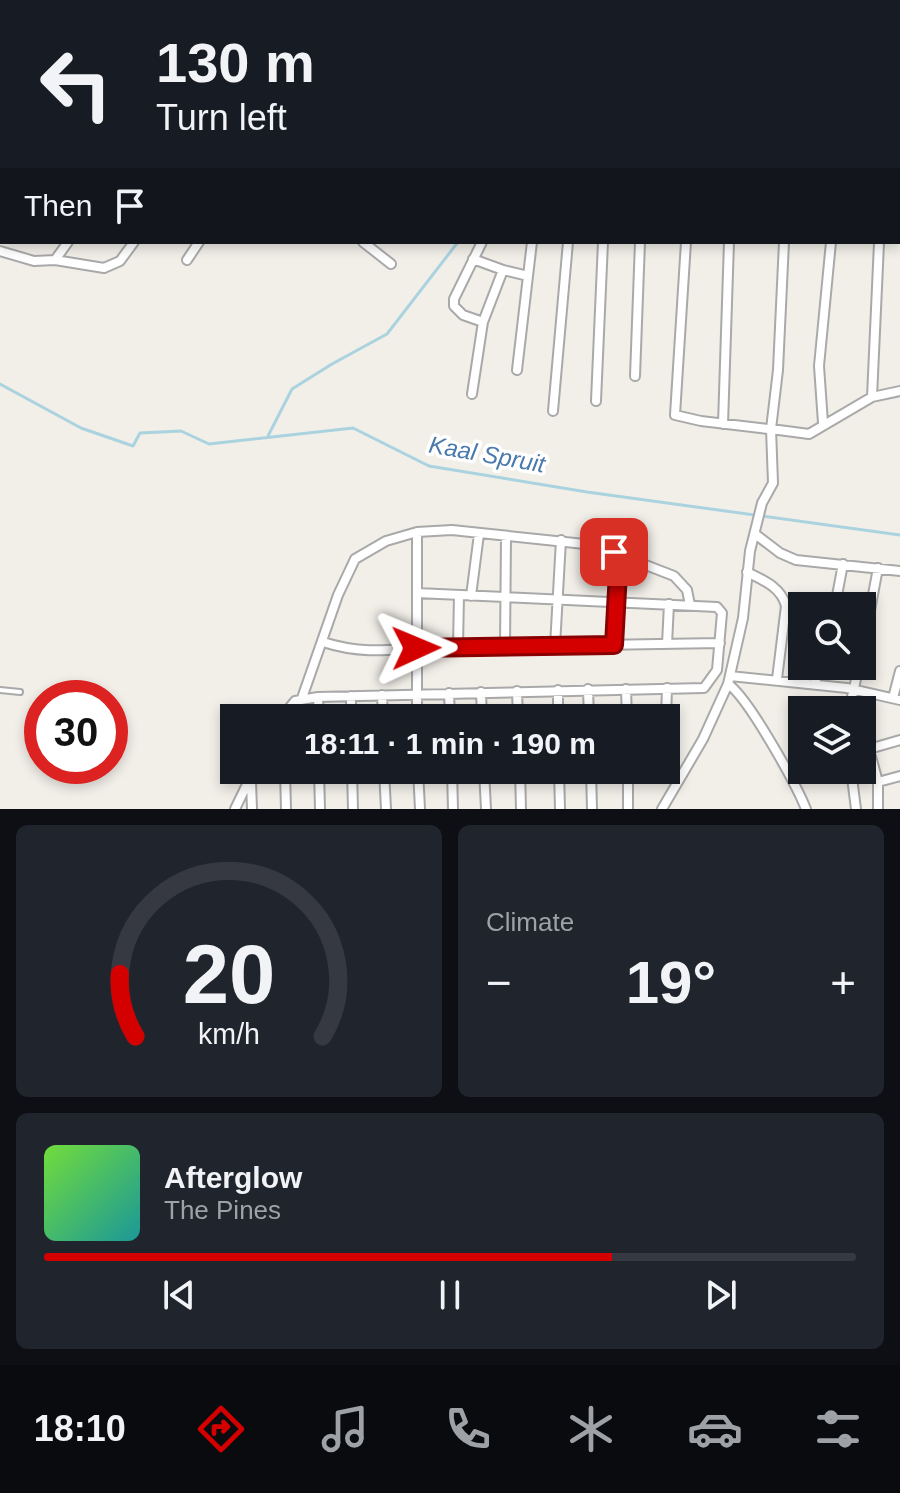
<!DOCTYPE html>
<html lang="en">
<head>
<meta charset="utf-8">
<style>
	body { margin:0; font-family:Arial,sans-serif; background:#20242c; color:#f1f3f6; height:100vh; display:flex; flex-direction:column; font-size:30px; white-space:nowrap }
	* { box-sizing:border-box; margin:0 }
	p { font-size:26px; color:#9ea1a6 }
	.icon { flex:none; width:44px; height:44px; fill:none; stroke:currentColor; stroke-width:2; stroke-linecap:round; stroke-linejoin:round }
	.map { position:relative; height:809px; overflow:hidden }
	.sheet { display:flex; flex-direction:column; gap:16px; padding:16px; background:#0d0f14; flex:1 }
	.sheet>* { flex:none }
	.hud { position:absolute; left:0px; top:0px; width:900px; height:244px; box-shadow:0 4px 12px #0003; background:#171b24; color:#f1f3f6; overflow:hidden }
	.fabs { position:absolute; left:788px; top:592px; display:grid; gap:16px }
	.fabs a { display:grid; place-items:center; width:88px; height:88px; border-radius:0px; background:#171b24; box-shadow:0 4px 12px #0003; font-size:40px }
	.speed { position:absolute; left:24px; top:680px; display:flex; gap:16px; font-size:40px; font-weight:700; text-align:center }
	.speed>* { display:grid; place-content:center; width:104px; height:104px; border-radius:50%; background:#171b24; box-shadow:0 4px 12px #0003; line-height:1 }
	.speed .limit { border:12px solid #d22; background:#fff; color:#111 }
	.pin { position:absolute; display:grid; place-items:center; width:68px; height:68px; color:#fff; margin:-34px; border-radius:16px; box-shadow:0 4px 12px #0006 }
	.me { position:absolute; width:88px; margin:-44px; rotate:89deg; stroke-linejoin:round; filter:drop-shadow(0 0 6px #0008) }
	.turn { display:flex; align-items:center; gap:28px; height:168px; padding:0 24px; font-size:36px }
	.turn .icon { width:104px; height:104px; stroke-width:2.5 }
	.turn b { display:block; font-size:56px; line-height:68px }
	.then { display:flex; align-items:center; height:76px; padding:0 24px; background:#0003; gap:16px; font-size:30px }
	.big { font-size:60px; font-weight:800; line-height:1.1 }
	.sheet .widget { flex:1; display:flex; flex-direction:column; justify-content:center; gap:12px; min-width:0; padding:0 28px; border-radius:12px; background:#20242c }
	.sheet .dial { align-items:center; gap:0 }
	.dial svg { height:208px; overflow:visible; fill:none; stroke:#363941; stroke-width:7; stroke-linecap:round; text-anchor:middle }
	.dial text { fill:#f1f3f6; stroke:none }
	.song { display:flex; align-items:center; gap:24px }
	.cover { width:96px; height:96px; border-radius:12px; background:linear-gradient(135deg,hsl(100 70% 55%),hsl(180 70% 35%)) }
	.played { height:8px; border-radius:4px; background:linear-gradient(90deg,#d40000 70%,#363941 70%) }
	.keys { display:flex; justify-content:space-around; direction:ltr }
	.heat { display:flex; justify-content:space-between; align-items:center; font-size:44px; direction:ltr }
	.sheet .tiles { flex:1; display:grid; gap:16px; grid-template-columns:1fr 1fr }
	.widget:last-child { grid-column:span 2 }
	.trip { position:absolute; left:220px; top:704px; width:460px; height:80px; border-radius:0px; background:#171b24; box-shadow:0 4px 12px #0003; font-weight:800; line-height:80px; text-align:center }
	.tabs { display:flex; height:128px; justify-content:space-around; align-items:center; background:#090b0e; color:#9ea1a6 }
	.tabs .icon { width:56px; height:56px }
	.tabs .on { color:#d40000 }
	.tabs b { font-size:36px; color:#f1f3f6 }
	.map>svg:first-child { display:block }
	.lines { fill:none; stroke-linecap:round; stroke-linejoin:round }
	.stream { stroke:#aad3df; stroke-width:3 }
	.lane-casing { stroke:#a9a9a9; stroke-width:8 }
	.street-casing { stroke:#a9a9a9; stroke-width:12 }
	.lane { stroke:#fff; stroke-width:4 }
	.street { stroke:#fff; stroke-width:8 }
	.route-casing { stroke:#8a0000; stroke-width:20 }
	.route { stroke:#d40000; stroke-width:14 }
	.labels { text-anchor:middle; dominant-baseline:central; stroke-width:7; stroke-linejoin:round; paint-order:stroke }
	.water-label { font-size:24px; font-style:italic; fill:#4a7aab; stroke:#fff }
</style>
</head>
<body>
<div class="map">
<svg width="900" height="809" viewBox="0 0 900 809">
	<rect width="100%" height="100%" fill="#f2efe9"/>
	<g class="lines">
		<!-- stream -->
		<path class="stream" d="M702 2 704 0
			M0 384 81 428 133 446 140 433 181 431 209 444 353 428 429 466 587 492 900 535
			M268 436 292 389 332 364 387 334 458 242"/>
		<!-- lane casing -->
		<g class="lane-casing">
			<path id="lane" d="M0 690 20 692"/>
		</g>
		<!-- street casing -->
		<g class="street-casing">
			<path id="street" d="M220 0 222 2
				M486 0 488 2
				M595 0 599 2
				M863 0V2
				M35 2 36 0
				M108 2 110 0
				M174 2 175 0
				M242 2 244 0
				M307 2 309 0
				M374 2 376 0
				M449 2 450 0
				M605 2 606 0
				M737 2 740 0
				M785 2 786 0
				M0 21 2 22
				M898 24H900
				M0 48 2 46
				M0 153 2 150
				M363 242 391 264
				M686 242 675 415 701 421 768 429H771L778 370 784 242
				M0 251 34 261 55 260 104 268 120 261 134 242
				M473 259 503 270 483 322
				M55 260 68 242
				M187 260 199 242
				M503 270 528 276 517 370
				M528 276 532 242
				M635 376 640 242
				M472 394 483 322 463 315 454 306V299L482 242
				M872 397 879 243
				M596 401 603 242
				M553 411 568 242
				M823 423 819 366 831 242
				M723 424 729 242
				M755 534 780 553 796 560 900 571
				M747 572C763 580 781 587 786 606L777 679
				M471 596 479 534
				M835 606 843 564
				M323 642C357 653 381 651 416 648L720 643
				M667 644 669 604
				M614 645 619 554
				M555 646 561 540
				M458 647 459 595
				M505 647 506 537
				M862 653 878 568
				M730 676 847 688 900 700
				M728 684 743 618 750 551 762 503 773 483 771 429 809 434 872 397 900 391
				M815 684 819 666
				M588 689 589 718
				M626 689 627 718
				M558 690V718
				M517 691 518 718
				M481 692 482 718
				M449 693 450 718
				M382 695 383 718
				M351 696V718
				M302 698 338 595 355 559 386 541 417 532 452 530 594 545 674 576 687 590 690 605
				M893 698 900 671
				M849 710 859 666
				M281 718 295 701 318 697
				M319 718 318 697 704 688 717 670 722 613 717 607 417 593
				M417 718V532
				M666 718 667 688
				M869 749 900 740
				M862 750 869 749 878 782 900 776
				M285 770 286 809
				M319 770 320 809
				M352 770 353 809
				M384 770 386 809
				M418 770 420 809
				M452 770 453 809
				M484 770 486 809
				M520 770 521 809
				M559 770 560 809
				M591 770 592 809
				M628 770V809
				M851 770 856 809
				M793 780 809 770
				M251 782 252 809
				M878 782V809
				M235 809 254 770
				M662 809 703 739 728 684C748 697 796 784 806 809"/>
		</g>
		<!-- lane -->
		<use href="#lane" class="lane"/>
		<!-- street -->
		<use href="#street" class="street"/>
	</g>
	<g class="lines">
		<!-- route casing -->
		<g class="route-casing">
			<path id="route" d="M416 648 614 645 619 554 614 552"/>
		</g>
		<!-- route -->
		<use href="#route" class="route"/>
	</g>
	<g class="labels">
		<!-- water labels -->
		<g class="water-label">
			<text transform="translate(487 454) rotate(10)">Kaal Spruit</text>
		</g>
	</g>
</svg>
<div class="fabs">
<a><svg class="icon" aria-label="search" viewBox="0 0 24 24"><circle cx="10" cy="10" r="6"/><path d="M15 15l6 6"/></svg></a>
<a><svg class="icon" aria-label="layers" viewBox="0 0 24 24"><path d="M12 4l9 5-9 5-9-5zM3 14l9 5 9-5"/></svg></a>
</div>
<div class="speed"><div class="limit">30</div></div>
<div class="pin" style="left:614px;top:552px;background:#d93025"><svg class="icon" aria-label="arrive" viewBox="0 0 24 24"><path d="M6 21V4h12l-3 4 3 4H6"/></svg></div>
<svg class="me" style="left:416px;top:648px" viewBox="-20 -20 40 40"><path d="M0-17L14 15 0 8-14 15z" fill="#d40000" stroke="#fff" stroke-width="4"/></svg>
<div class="trip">18:11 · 1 min · 190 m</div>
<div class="hud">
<div class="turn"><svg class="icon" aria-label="left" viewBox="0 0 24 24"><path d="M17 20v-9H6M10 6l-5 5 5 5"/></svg><div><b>130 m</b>Turn left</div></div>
<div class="then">Then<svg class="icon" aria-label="arrive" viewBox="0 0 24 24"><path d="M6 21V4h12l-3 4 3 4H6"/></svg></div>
</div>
</div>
<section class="sheet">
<div class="tiles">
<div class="widget dial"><svg viewBox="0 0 100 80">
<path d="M14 69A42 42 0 1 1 86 69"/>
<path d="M14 69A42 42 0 0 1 8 45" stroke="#d40000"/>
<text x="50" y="56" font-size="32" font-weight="700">20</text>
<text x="50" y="72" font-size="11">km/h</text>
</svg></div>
<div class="widget"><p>Climate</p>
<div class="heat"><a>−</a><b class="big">19°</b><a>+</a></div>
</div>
<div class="widget">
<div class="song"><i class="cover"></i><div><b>Afterglow</b><p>The Pines</p></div></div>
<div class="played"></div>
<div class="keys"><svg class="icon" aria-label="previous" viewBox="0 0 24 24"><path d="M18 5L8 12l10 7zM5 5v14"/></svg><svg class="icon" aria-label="pause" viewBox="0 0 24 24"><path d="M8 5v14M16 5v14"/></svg><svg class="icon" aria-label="next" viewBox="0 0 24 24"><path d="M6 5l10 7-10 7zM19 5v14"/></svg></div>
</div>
</div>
</section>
<nav class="tabs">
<b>18:10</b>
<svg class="icon on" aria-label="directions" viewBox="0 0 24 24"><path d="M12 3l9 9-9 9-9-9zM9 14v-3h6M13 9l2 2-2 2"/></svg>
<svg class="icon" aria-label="music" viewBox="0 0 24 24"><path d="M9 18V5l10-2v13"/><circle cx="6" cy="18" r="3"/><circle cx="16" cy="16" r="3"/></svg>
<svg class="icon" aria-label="phone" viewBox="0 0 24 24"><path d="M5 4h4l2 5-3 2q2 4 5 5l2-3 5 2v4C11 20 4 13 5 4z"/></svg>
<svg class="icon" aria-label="climate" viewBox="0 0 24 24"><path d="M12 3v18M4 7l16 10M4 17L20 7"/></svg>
<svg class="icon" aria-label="car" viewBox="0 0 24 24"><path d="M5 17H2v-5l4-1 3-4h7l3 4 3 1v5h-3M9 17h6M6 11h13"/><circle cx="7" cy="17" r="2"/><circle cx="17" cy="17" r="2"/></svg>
<svg class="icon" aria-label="filters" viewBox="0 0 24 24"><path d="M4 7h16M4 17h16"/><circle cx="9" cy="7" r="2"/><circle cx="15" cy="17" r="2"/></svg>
</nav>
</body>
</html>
